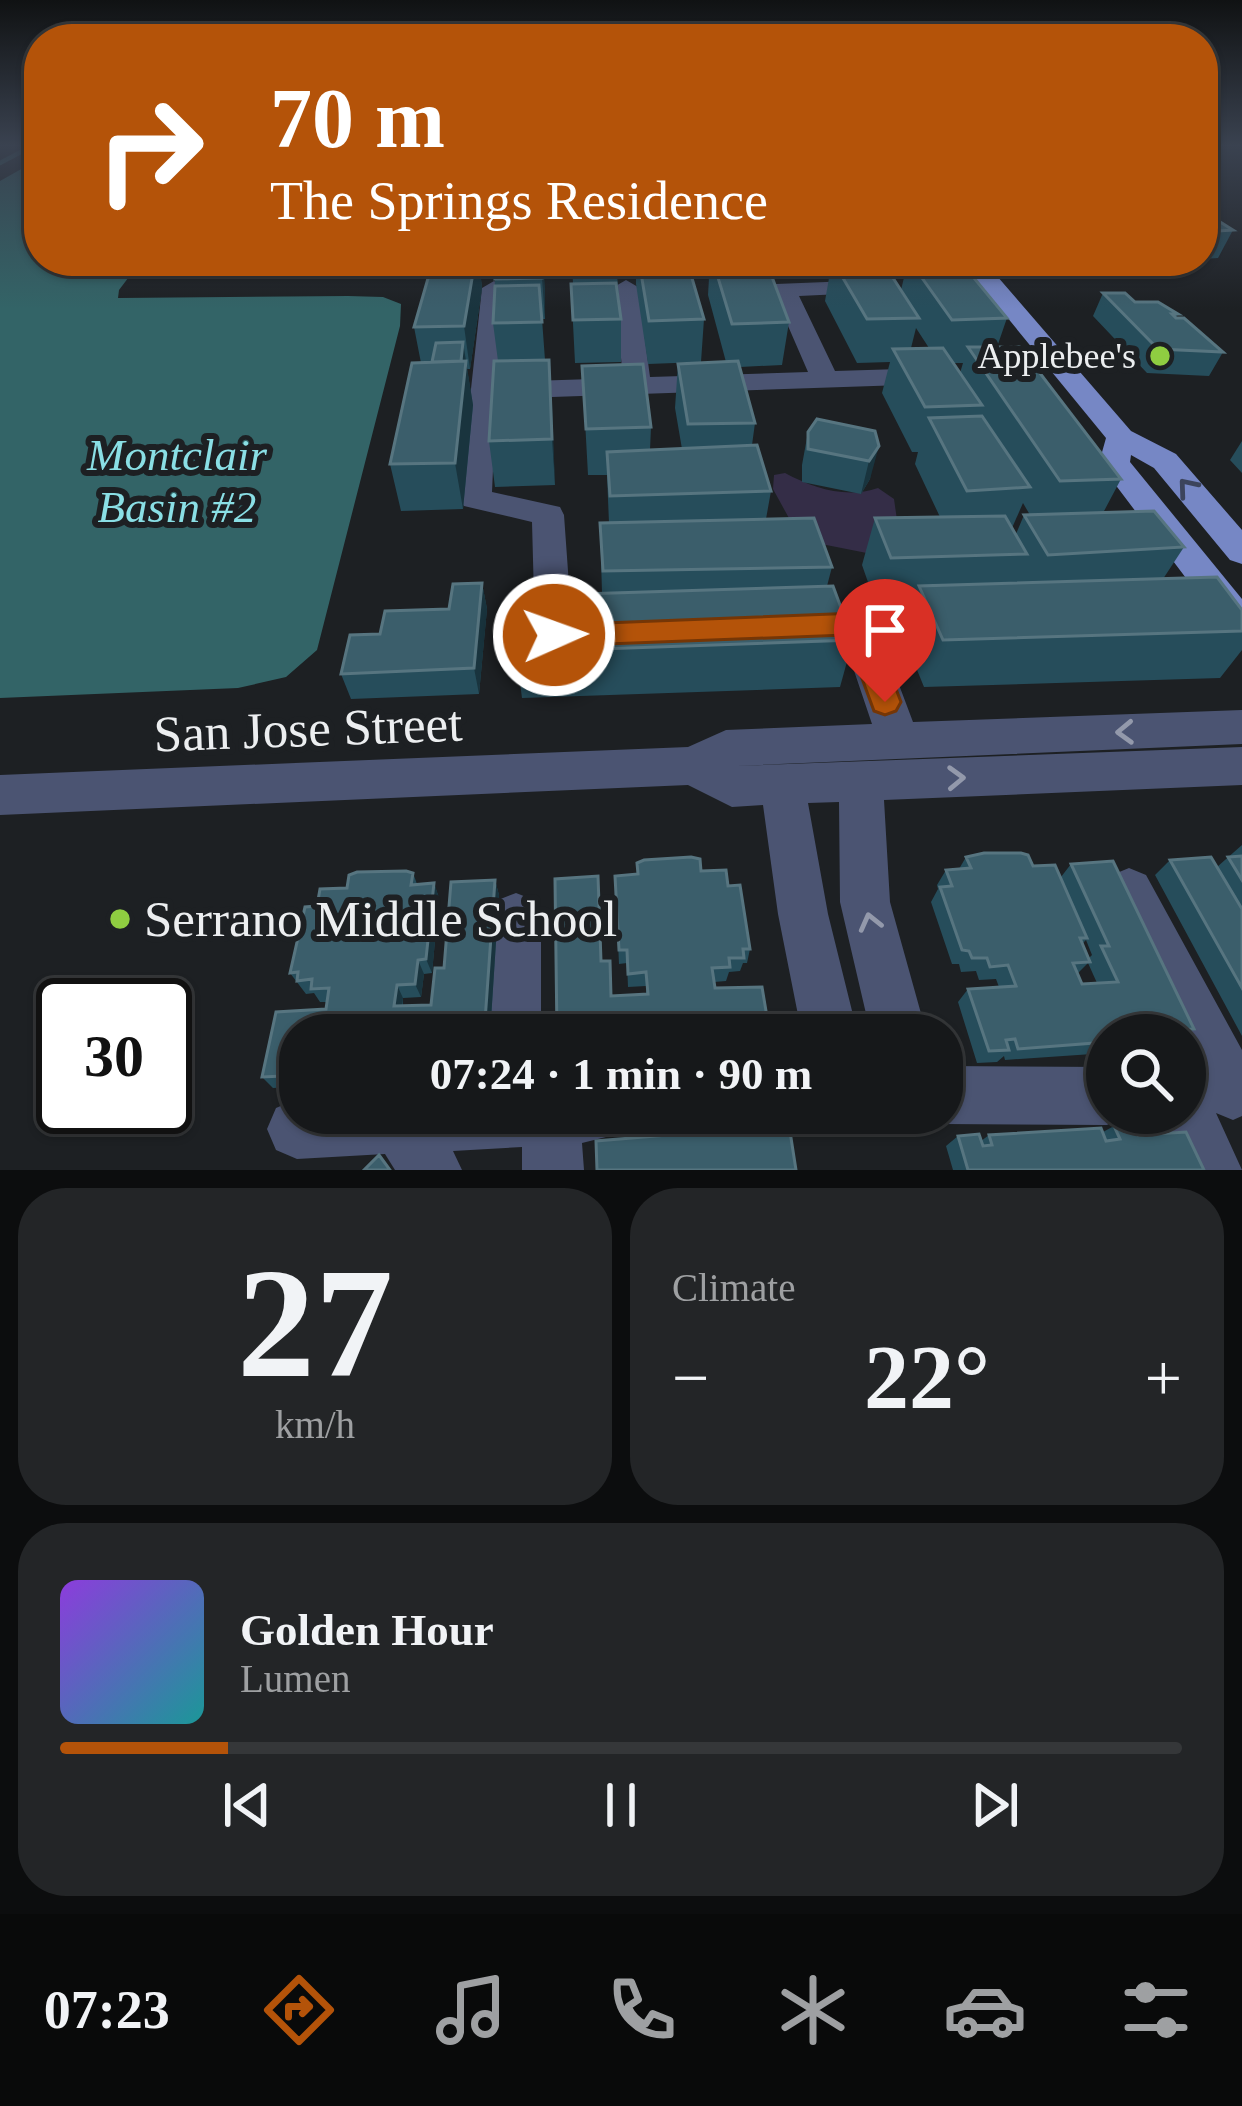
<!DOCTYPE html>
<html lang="en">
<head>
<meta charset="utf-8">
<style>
	body { margin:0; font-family:"Times New Roman",serif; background:#232527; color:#f1f3f6; height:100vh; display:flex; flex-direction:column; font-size:45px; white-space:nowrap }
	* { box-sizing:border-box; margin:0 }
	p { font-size:39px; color:#9ea0a2 }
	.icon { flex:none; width:66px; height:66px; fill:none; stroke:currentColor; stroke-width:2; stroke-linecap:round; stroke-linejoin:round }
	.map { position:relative; height:1170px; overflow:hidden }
	.details { display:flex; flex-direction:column; gap:18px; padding:18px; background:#0c0d0e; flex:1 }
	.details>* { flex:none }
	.banner { position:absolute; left:24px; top:24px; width:1194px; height:252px; border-radius:48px; box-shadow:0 3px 9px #0004,0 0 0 3px #353739; background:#b45309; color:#fff; overflow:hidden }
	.fabs { position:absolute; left:1086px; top:1014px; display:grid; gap:24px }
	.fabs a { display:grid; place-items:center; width:120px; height:120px; border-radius:50%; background:#16181a; box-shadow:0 3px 9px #0004,0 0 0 3px #353739; font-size:60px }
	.speed { position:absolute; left:36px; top:978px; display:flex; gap:24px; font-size:60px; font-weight:700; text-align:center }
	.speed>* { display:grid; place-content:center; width:156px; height:156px; border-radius:50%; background:#16181a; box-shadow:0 3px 9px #0004,0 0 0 3px #353739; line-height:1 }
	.speed .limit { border:6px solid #111; border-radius:18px; background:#fff; color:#111 }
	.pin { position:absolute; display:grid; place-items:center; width:102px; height:102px; color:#fff; margin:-123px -51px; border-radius:50% 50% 50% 0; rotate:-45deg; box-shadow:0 0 12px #0007 }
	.pin .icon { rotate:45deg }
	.me { position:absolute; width:132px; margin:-66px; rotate:88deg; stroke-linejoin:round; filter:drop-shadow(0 0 9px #0008) }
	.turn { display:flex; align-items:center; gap:42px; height:252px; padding:0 48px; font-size:54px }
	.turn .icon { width:156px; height:156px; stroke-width:2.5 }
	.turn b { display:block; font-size:84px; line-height:102px }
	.big { font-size:90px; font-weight:600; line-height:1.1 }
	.details .card { flex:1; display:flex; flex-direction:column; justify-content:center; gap:18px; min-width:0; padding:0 42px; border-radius:48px; background:#232527 }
	.details .dial { align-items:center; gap:0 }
	.dial b { font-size:156px; line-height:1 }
	.song { display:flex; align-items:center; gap:36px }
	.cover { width:144px; height:144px; border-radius:18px; background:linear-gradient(135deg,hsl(270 70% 55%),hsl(180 70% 35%)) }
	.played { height:12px; border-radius:6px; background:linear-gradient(90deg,#b45309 15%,#353739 15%) }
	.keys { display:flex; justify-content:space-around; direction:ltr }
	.heat { display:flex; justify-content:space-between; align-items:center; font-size:66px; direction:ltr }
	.details .tiles { flex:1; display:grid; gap:18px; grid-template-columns:1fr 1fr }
	.card:last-child { grid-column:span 2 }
	.trip { position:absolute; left:279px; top:1014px; width:684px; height:120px; border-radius:48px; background:#16181a; box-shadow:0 3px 9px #0004,0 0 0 3px #353739; font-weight:600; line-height:120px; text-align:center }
	.dock { display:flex; height:192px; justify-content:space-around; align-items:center; background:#090a0a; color:#9ea0a2 }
	.dock .icon { width:84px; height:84px }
	.dock .selected { color:#b45309 }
	.dock b { font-size:54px; color:#f1f3f6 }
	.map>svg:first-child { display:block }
	.green { fill:#342d47 }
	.water { fill:#336467 }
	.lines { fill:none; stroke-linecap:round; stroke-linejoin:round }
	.stream { stroke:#336467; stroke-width:4.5 }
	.street { fill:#4b5472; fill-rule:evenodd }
	.primary { fill:#7687c5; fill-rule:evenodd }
	.wall { fill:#264d5b; fill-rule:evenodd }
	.shaded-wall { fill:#19343e }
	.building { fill:#3b5e6b; stroke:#577580; stroke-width:3 }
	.oneway { stroke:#3c445c }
	.oneway2 { stroke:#9399ab }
	.route { fill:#b45309; stroke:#753606; stroke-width:3 }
	.poi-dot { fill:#8fcd41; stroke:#1d2023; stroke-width:4.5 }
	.labels { text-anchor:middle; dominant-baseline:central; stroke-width:12; stroke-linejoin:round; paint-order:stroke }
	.far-poi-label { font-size:36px; fill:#eceef0; stroke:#1d2023; text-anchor:end }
	.water-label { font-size:45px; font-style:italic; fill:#8adfe5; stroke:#1d2023 }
	.near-street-label { font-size:51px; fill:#eceef0; stroke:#1d2023 }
	.near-poi-label { font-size:51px; fill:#eceef0; stroke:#1d2023; text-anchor:start }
</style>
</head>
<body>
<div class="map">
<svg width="1242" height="1170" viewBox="0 0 1242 1170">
	<rect width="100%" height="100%" fill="#1d2023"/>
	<!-- green -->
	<path class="green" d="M785 473C813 488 846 499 878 488L894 499 900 541 882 556 801 540 773 489 774 475Z"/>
	<!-- water -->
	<path class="water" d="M39 159V261H141L119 290 118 298 348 296 383 297 401 304 400 326 317 650 286 677 238 688 0 698V181Z"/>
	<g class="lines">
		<!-- stream -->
		<path class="stream" d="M0 163 34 145"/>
		<!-- street -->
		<path class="street" d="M626 280 638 287 650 377 808 372 772 289 776 284 876 280 888 287 884 292 799 296 835 371 933 368 947 376 933 384 496 399 492 492 560 507 564 515 572 627 577 635 571 645 558 649 541 645 535 635 532 522 464 506 459 499 482 288 494 281 506 288 498 382 623 378 614 287Z
			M956 606 969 610 975 620 969 630 881 637 913 722 1242 710V744L734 766 1242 747V785L884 800 890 902 927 1035H871L840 902 839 802 808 803 828 914 858 1035H802L778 914 763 805 732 807 688 785 0 815V775L688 747 726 730 872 724 843 638 786 636 780 626 786 616Z
			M1129 868 1146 875 1242 1050V1116L1233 1120 1216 1113 1242 1170H1181L1156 1113H1185V1084L1202 1091 1185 1056V1035H1175L1104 892 1112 875Z
			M516 893 534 900 541 918V1035H485L491 918 498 900Z
			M942 1066 1107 1067V1113H1129L1107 1125 942 1124 920 1113H942Z
			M297 1099 300 1113H626L618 1134 582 1143 584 1170H522V1147L453 1151 462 1170H395L385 1154 297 1159 276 1150 267 1129 276 1108Z"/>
		<!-- primary -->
		<path class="primary" d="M961 261H984L1131 431 1176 454 1242 530V564L1230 560 1154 468 1131 455 1130 462 1242 599V639L1229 635 1099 463 1106 438Z"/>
	</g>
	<!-- wall -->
	<path class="wall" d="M1203 220 1233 230 1218 258 1203 259Z
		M433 261H479L482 288 470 369H467L473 405 463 509 401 511 390 464 421 363 414 327Z
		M543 261 545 319H542L545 360H549L555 485 495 487 489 441 498 361 493 323 495 279Z
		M572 261 617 275 621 319V362L575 363 571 284H573Z
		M636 261H687L704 319 701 362 648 364 636 284Z
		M710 261H766L789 322 782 365 740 367 755 423 752 445 771 491 766 519 832 567 827 586 853 640 840 687 522 698 516 652 602 593 600 523H609L607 475H588L582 366 651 427 650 450 682 449 675 408 678 364 726 362 708 295Z
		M832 261 901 290 908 261H960L1007 318 997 347 1121 479 1103 513 1184 547 1163 579 1242 610V650L1220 678 924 687 902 633 912 604 876 605 862 565 875 518 940 517 915 464 918 452H912L882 393 890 362 857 363 825 301ZM916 328 929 348H911ZM953 363H963L960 373ZM1023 503 1030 515H1024L1016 534 1012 528Z
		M1080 261H1165L1084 265Z
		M1103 293 1178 314 1176 318 1223 352 1209 376 1147 373 1093 316Z
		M875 431 870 479 861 494 802 482V465L808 432Z
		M1242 441V473L1230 460Z
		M482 583 487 609 479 694 351 699 341 674 380 634 449 609Z
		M1242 845V1036L1155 875 1170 860 1217 867Z
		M966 857 1033 866 1061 877 1071 864 1194 1029 1185 1036 1107 1035V1053L1005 1060 1004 1056 997 1062 977 1063 958 1002 968 989 999 987 996 979 979 980 976 971 961 972 959 964H952L931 902 938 889 937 885 946 870 959 869ZM1086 940 1092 955 1088 959 1082 944ZM1088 963 1097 983 1082 984 1077 974Z
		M406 871 413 873 417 884 434 883 439 898 432 973 424 974 421 997 403 998V1006L431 1005 435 968H444L451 882 495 880 499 895 490 1035H300V1082L296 1077 294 1087 273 1088 262 1077 276 1012 326 1009 327 1002H320L314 993 306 994 290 973 305 907 317 906 320 889 347 888 349 875 357 872Z
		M701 871 728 886 750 949 747 963H743L740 971 729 972 726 981 714 982 557 1035 601 961 611 996 646 994V986L628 987 627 963 619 964 615 876Z
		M1114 1126 1138 1135 1204 1170H953L946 1146 958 1136 981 1141 989 1135 1103 1132Z"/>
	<!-- shaded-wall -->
	<path class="shaded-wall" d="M475 261H479L482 288 470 369 464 326Z
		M543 261 545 287V319L542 278Z
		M463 342 473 405 463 509 455 463Z
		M549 360 552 404 555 485 552 439Z
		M879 446 870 479 861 494 869 461Z
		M482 583 487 609 479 694 474 668Z
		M495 880 499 895 490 1035H484Z
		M434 883 439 898 432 973 426 959Z
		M418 960 424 974 421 997 415 984Z
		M397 985 403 998 401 1019 394 1006Z
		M285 1065 296 1076 294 1087 283 1076Z"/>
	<!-- building -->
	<path class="building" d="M1203 220H1217L1233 230 1203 232Z
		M433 261H475L464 326 414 327Z
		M497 261H542V278L495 279Z
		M572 261H615L617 275 573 277Z
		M639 261H687L704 319 649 321Z
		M713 261H766L789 322 732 324Z
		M833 261H882L919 318 867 319Z
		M910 261H960L1007 318 952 320Z
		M616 283 621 319 573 320 571 284Z
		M539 285 542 322 493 323 495 286Z
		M1103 293H1125L1135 302H1158L1178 314H1172L1176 318H1184L1223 352 1158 349Z
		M463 342 461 361 432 362 436 343Z
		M968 347H1020L1121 479 1060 481Z
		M943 348 982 405 925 407 893 349Z
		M549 360 552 439 489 441 494 361Z
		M466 361 455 463 390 464 412 363Z
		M738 361 755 423 688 424 678 364Z
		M643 364 651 427 586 429 582 366Z
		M982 416 1030 487 967 491 929 418Z
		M817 419 875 431 879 446 869 461 808 449V432Z
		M757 445 771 491 610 496 607 452Z
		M1154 511 1184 547 1048 555 1024 515Z
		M1005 516 1027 554 891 558 875 518Z
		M814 518 832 567 603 571 600 523Z
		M1217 577 1242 610V631L943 640 919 586Z
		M482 583 474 668 341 674 350 635 380 634 385 611 449 609 453 584Z
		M833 586 853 640 516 652 518 596Z
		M984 853H1021L1028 855 1033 866 1055 865 1087 938H1080L1090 962 1073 963 1082 984 1118 982 1101 946H1109L1071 864 1113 861 1194 1029 1150 1032 1151 1035H1133L1130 1030 1118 1031 1120 1035H1107V1042L1018 1049 1015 1039 1006 1040 1009 1050 989 1051 968 989 1016 986 1008 965 990 967 987 958H972L969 951 962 950 940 887 952 886 946 870 971 868 966 857Z
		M1242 856V880L1228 857Z
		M691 857 700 859 701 871 726 870 728 886 740 885 750 949H743L744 958H729L730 967 712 968 715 988 762 987 770 1035H557L555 879 598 876 601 961H610L611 996 648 994 646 972 628 974 627 950H619L615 876 638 874 637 863 644 860Z
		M1211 857 1242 909V988L1170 860Z
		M406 871 413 873 411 885 434 883 426 959 418 960 415 984 397 985 394 1006 431 1005 435 968H444L451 882 495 880 484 1035H300V1073L292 1074 294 1064 285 1065 283 1076 262 1077 276 1012 326 1009 329 988 311 989 312 979 297 981 298 972 290 973 305 907 317 906 320 889 347 888 349 875 357 872Z
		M1133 1124 1138 1135 1186 1132 1204 1170H968L958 1136 979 1134 983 1146 992 1145 989 1135 1101 1128 1106 1141 1120 1139 1114 1126Z
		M789 1125 796 1170H597L596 1141Z
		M379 1155 390 1170H364Z"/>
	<!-- one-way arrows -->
	<defs><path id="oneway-chevron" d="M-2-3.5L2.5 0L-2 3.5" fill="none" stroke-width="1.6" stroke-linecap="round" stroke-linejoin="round" transform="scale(3)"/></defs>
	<use class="oneway" href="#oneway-chevron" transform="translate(1187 487) rotate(-130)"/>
	<g class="oneway2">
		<use href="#oneway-chevron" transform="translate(1125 732) rotate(178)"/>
		<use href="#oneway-chevron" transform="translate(956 778) rotate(-2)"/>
		<use href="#oneway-chevron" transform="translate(870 922) rotate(-104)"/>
	</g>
	<!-- sky -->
	<linearGradient id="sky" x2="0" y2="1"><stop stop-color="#101213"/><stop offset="0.47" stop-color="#3a4250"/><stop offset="1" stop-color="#3a4250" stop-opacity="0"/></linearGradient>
	<rect width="1242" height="309" fill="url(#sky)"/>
	<!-- route -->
	<path class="route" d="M857 613 871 624 901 702 896 711 885 715 874 711 846 635 554 646 540 635 554 625Z"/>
	<!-- markers -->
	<g class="poi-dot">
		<circle cx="1160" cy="356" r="12"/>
		<circle cx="120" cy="919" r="12"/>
	</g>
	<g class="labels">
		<!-- far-poi labels -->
		<g class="far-poi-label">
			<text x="1136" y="356">Applebee's</text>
		</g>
		<!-- water labels -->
		<g class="water-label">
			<text x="177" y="455">Montclair<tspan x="177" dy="52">Basin #2</tspan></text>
		</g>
		<!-- near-street labels -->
		<g class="near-street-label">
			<text transform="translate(308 729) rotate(-2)">San Jose Street</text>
		</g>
		<!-- near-poi labels -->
		<g class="near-poi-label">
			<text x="144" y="919">Serrano Middle School</text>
		</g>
	</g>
</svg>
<div class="fabs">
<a><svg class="icon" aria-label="search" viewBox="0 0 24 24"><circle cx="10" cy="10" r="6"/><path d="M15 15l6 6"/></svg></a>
</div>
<div class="speed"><div class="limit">30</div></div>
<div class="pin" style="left:885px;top:702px;background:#d93025"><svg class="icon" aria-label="arrive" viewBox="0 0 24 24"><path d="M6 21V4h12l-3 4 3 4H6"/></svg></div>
<svg class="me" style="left:554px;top:635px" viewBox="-20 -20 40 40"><circle r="17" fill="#b45309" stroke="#fff" stroke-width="3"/><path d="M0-11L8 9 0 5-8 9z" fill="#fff"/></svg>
<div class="trip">07:24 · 1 min · 90 m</div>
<div class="banner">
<div class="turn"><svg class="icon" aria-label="right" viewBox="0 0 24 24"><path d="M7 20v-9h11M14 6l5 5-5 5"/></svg><div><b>70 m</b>The Springs Residence</div></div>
</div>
</div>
<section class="details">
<div class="tiles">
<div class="card dial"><b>27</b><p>km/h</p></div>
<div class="card"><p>Climate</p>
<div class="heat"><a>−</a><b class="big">22°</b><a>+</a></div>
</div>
<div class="card">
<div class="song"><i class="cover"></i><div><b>Golden Hour</b><p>Lumen</p></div></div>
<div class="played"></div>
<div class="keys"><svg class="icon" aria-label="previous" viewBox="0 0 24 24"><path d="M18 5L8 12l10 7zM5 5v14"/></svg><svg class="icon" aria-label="pause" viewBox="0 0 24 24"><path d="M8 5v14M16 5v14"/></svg><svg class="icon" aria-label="next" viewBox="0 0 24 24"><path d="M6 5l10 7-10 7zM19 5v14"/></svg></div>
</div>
</div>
</section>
<nav class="dock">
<b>07:23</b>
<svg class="icon selected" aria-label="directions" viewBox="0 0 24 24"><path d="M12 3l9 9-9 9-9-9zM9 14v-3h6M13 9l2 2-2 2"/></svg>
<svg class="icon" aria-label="music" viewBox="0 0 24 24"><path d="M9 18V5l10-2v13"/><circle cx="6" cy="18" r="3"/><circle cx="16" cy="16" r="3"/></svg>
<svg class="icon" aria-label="phone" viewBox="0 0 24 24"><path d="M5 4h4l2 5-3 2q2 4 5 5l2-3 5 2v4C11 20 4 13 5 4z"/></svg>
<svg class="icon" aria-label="climate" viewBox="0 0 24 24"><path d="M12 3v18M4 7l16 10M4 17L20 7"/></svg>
<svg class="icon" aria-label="car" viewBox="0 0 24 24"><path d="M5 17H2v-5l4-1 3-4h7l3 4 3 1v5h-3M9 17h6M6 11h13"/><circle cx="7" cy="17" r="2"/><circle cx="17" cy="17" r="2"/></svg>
<svg class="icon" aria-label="filters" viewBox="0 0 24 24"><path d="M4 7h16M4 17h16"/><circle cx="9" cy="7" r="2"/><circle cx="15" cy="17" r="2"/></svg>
</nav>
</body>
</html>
